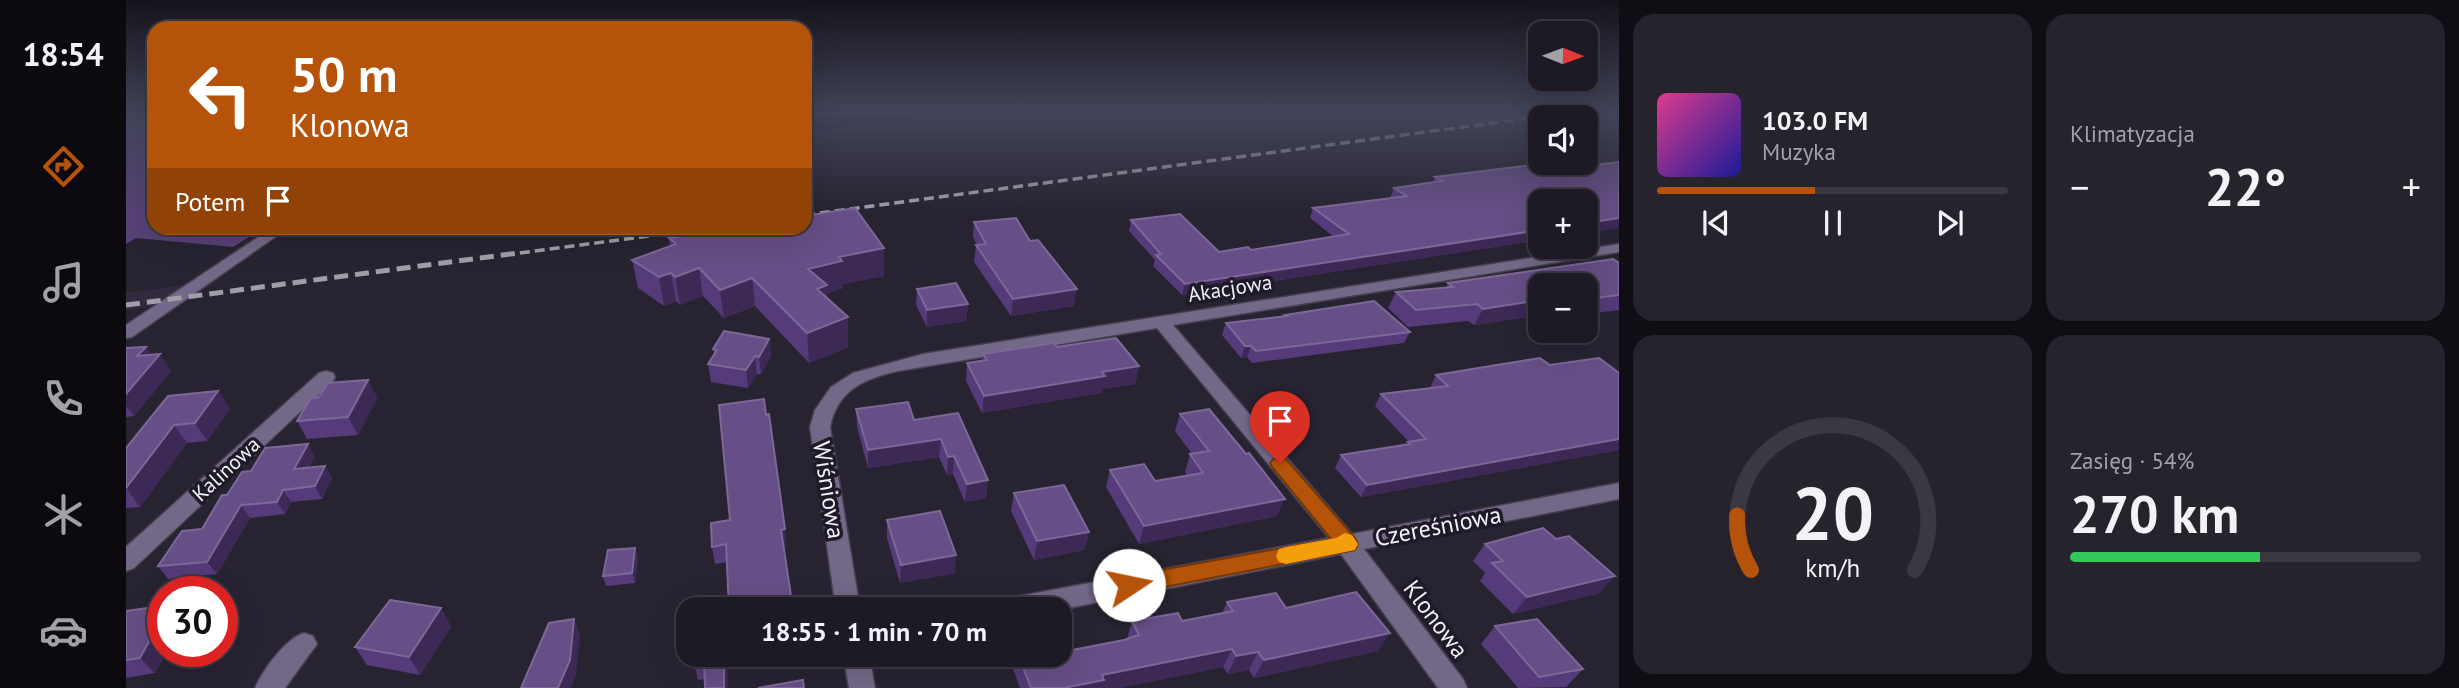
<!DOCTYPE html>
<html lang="pl">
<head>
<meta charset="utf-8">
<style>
	body { margin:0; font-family:"PT Sans",sans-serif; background:#26232d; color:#f1f3f6; height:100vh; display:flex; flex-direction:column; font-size:26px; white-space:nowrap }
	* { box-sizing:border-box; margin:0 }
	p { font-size:23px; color:#a1a1a7 }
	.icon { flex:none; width:38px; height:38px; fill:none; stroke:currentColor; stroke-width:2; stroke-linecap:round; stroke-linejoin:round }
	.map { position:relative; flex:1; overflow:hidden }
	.sheet { display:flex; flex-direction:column; gap:14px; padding:14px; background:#100e14; width:840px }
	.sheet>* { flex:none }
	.banner { position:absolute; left:21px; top:21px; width:665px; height:214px; border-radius:21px; box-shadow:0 7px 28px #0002,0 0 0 2px #3c3842; background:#b45309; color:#fff; overflow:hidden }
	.needle { width:46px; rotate:91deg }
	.tools { position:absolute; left:1402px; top:21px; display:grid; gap:14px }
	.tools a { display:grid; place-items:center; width:70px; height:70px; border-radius:14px; background:#1e1a25; box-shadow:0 7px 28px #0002,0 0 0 2px #3c3842; font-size:35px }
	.speed { position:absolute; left:21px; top:576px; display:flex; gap:14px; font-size:35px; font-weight:700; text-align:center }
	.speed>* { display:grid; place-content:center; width:91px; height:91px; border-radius:50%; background:#1e1a25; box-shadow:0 7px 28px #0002,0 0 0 2px #3c3842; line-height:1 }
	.speed .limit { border:10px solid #d22; background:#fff; color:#111 }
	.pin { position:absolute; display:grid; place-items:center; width:60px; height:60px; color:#fff; margin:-72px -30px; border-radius:50% 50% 50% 0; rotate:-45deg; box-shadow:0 0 7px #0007 }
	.pin .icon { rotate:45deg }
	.me { position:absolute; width:77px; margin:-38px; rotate:79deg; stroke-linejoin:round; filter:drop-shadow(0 0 5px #0008) }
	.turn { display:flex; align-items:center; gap:24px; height:147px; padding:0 28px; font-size:32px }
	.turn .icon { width:91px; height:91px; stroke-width:2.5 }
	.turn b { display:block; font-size:49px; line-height:60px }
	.then { display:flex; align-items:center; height:66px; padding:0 28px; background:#0003; gap:14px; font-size:26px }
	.big { font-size:52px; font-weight:800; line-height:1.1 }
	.sheet .tile { flex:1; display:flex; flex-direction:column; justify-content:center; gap:10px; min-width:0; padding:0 24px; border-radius:21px; background:#26232d }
	.sheet .dial { align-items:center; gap:0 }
	.dial svg { height:182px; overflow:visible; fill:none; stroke:#3c3842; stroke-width:7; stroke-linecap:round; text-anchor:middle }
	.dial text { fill:#f1f3f6; stroke:none }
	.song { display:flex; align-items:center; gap:21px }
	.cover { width:84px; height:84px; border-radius:10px; background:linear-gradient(135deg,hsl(330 70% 55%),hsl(240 70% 35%)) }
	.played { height:7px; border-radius:4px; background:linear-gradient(90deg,#b45309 45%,#3c3842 45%) }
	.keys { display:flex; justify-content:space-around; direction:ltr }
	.heat { display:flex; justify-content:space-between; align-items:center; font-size:38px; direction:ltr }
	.charge { height:10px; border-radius:5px; background:linear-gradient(90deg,#34c759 54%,#3c3842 0) }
	.sheet .tiles { flex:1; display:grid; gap:14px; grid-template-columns:repeat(2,1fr) }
	.trip { position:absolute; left:550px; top:597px; width:396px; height:70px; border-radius:21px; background:#1e1a25; box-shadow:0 7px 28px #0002,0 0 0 2px #3c3842; font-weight:800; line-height:70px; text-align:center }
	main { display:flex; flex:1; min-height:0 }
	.menu { display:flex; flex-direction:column; width:126px; justify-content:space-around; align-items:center; background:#0c0a0f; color:#a1a1a7 }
	.menu .icon { width:49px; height:49px }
	.menu .active { color:#b45309 }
	.menu b { font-size:32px; color:#f1f3f6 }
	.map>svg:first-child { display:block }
	.built { fill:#322b3f }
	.green { fill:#564275 }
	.water { fill:#20003e }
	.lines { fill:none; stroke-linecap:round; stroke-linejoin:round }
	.minor-casing { stroke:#44404d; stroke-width:3 }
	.tertiary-casing { stroke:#44404d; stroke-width:3 }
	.minor { fill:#736887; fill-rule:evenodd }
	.tertiary { fill:#736887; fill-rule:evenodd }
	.rail-far1 { stroke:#a19da8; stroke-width:3.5; stroke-dasharray:10 5; stroke-linecap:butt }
	.rail { stroke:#a19da8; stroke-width:5; stroke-dasharray:14 7; stroke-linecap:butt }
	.wall { fill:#553b79 }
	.shaded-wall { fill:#3c2956 }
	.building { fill:#664e86; stroke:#7c6898; stroke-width:2 }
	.route { fill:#b45309; stroke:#753606; stroke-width:2 }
	.slow { fill:#f59e0b }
	.labels { text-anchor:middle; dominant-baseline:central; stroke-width:7; stroke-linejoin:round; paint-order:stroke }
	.street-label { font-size:21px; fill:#f3f0f9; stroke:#1e1a27 }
	.near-street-label { font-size:24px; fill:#f3f0f9; stroke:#1e1a27 }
</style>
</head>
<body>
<main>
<nav class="menu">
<b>18:54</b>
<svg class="icon active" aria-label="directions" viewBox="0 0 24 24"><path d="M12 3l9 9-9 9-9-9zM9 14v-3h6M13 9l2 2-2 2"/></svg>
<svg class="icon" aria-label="music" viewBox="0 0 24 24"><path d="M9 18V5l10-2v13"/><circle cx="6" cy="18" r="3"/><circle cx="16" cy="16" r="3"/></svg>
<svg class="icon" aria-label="phone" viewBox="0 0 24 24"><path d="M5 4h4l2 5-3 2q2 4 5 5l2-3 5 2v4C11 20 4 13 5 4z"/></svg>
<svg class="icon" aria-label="climate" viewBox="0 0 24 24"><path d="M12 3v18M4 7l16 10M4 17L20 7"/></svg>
<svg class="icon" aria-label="car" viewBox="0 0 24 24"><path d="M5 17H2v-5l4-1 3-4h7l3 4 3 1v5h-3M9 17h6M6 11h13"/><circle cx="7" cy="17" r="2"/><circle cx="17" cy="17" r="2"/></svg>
</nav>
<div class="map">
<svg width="1493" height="688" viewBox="0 0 1493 688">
	<rect width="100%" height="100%" fill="#282331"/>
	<!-- built -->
	<path class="built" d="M61 285 31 305 0 310V293Z"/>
	<!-- green -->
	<path class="green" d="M0 114H28V228H137L107 247 10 238 0 244Z"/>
	<!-- water -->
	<path class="water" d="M679 114H834L679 131Z"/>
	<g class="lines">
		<!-- minor casing -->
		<g class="minor-casing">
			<path id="minor" d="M1493 244V252L1047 325 1226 534 1493 483V499L1238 549 1337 679 1341 688H1312L1215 554 933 610 871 609 874 601 883 598 1203 538 1031 328 772 371C737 379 712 390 704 427L734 609H710L684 427 689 410 705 387 727 373 797 354Z
				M200 371 207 373 209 377 207 381 8 568 0 571V547L193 373Z
				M178 633 187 636 191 644 159 688H129C137 670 159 639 178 633Z
				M717 654H743L749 688H723Z"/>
		</g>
		<!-- tertiary casing -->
		<g class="tertiary-casing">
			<path id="tertiary" d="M146 228H162L6 337 0 338V325Z"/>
		</g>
		<!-- minor -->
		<use href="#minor" class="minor"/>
		<!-- tertiary -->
		<use href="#tertiary" class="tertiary"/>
		<!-- rail-far1 -->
		<path class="rail-far1" d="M679 215 1434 114
			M379 255 583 228"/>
		<!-- rail -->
		<path class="rail" d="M0 305 392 253"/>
	</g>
	<!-- wall -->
	<path class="wall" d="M1493 162V228L1460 233 1414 201V240L1056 295 1027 266 1029 260 1003 231 1005 220 1093 252 1125 250 1208 237 1184 218 1187 208 1264 198 1268 188 1307 182 1309 177 1418 171Z
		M848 222 904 241 948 306 885 316 848 262 850 245H851L847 237Z
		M543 238 758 276 716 284 717 288 701 293V299L722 317V347L683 363 629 306 598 318 577 296 554 305 550 301 538 306 512 288 506 260 544 246Z
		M1493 263V310L1460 314V285H1414V319L1409 316 1348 325 1342 321 1282 327 1262 308 1270 292 1320 287 1322 283Z
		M791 289 842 304 840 321 801 327 790 305Z
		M1159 315 1284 332 1278 343 1126 363 1121 357 1115 358 1096 335 1100 323 1158 317Z
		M643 339 645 356 635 374H631L622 388 585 382 582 364 588 356 587 349Z
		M20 347 25 355 45 371 8 416 0 417V348Z
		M931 347 1013 366 1009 384 976 389 975 393 856 413 840 381 841 363 856 361 857 354Z
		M1424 365 1493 373V450L1235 497 1209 468 1215 455 1281 445 1283 442 1249 406 1255 394 1304 388 1310 375Z
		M242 380 251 398 232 435 181 439 171 421 193 397Z
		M92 391 104 409 81 441 61 443 14 507 0 508V448Z
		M730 409 788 420 832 413 862 480 860 498 839 502 827 474 821 475 813 457 742 468 731 427Z
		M1054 414 1151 516 1013 544 980 487 984 470 1029 481 1061 476 1059 472 1064 454H1066L1049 431Z
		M189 456 183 467 199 466 206 478 196 499 165 502 159 514 124 518 91 574 42 579 32 566 76 529 101 495 125 471Z
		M888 493 963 532 958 550 908 560 885 511Z
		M604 520 659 529 660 547 601 562 589 564 586 547Z
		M761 520 829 573 774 583 761 538Z
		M1359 544 1474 593 1387 614 1354 581 1359 573 1347 561Z
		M509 548 512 557 509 583 480 586 477 576Z
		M1101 602 1160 608 1252 651 1128 678 1123 670 1102 674 1097 667 992 688H894L885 663 886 654H933L941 651 1001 639 1006 621H1056L1096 613Z
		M315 608 325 627 294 675 241 665 229 647Z
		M0 611 37 651H41L29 673 0 678Z
		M1369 626 1457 669 1440 687 1392 688 1355 644Z
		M568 654H638L602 661V688H579V679L572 680 568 663Z"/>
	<!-- shaded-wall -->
	<path class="shaded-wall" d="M1493 218V228L1460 233V223Z
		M1414 230V240L1056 295 1059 284Z
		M758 248V276L716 284 717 288 701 293 702 314 682 269 713 257Z
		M573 268 577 296 554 305 549 277Z
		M545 273 550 301 538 306 533 277Z
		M626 278 629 306 598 318 594 290Z
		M951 289 948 306 885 316 887 299Z
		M1414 300V308L1409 316 1348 325 1357 309Z
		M842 304 840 321 801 327V310Z
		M722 317V347L683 363 681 333Z
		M643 339 645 356 635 374 633 357Z
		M1119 346H1125L1121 357 1115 358Z
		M20 347 29 360 34 354 45 371 8 416 0 406V394L11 356Z
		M629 356 631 374 622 388 620 370Z
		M1013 366 1009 384 976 389 975 393 856 413 858 396 976 372Z
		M242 380 251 398 232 435 222 417Z
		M92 391 104 409 81 441 69 423Z
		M48 425 61 443 14 507 0 488Z
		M815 439 813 457 742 468V450Z
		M1493 439V450L1235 497 1241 485Z
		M182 444 189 456 175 481 168 469Z
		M828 456 827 474 821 475 822 457Z
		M199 466 206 478 196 499 189 486Z
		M862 480 860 498 839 502 841 484Z
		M157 490 165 502 159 514 151 502Z
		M1159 499 1151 516 1013 544 1018 526Z
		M115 505 124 518 91 574 81 562Z
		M659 529 660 547 657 548 655 530Z
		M963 532 958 550 908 560 911 541Z
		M509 548 512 557 509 583 506 573Z
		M830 555 829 573 774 583 775 565Z
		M1489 576 1474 593 1387 614 1401 597Z
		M315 608 325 627 294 675 283 657Z
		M37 616V651H41L29 673 14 658Z
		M448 619 454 635 450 675 445 688H432Z
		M1264 633 1252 651 1128 678 1138 660Z
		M1106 649 1097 667 992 688H938L976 675Z
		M1132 652 1123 670 1102 674 1110 656Z
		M598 654H601L602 661V688H598Z"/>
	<!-- building -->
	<path class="building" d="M1493 162V218L1460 223V201H1414V230L1059 284 1030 255 1035 254 1005 220 1054 214 1093 252 1122 247 1125 250 1223 234 1187 208 1281 196 1268 188 1316 181 1309 177 1407 165 1418 171Z
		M729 208 758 248 713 257 716 261 682 269 701 285 691 289 722 317 681 333 626 278 594 290 573 268 549 277 545 273 533 277 506 260 550 244 543 238 607 228H679V216Z
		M890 218 904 241 912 240 951 289 887 299 850 245 860 244 848 222Z
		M1487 259 1493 263V295L1460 299V285H1414V300L1357 309 1351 304 1290 310 1270 292 1327 287 1322 283Z
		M830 283 842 304 801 310 791 289Z
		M1248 301 1284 332 1130 351 1125 346H1119L1100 323 1161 316 1159 315Z
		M598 331 643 339 633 357 629 356 620 370 582 364 591 350 587 349Z
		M990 338 1013 366 976 372 979 376 858 396 841 363 861 360 857 354 928 343 931 347Z
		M20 347 11 356 34 354 0 394V348Z
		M1414 358 1424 365 1473 358 1493 373V439L1241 485 1215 455 1284 444 1282 442 1300 439 1255 394 1322 386 1310 375Z
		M242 380 222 417 171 421 185 398 193 397 202 383Z
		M92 391 69 423 48 425 0 488V448L42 396Z
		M638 399 640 415 643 414 659 529 655 530 667 609H603L600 544 586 547 585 523 604 520 593 405Z
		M782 402 788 420 832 413 862 480 841 484 828 456 822 457 815 439 742 450 730 409Z
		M1083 409 1120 454 1123 453 1159 499 1018 526 984 470 1018 464 1029 481 1077 473 1064 454 1083 451 1054 414Z
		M182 444 168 469 199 466 189 486 157 490 151 502 115 505 81 562 32 566 56 531 76 529 96 495H101L116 472 125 471 139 448Z
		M938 485 963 532 911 541 888 493Z
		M814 511 830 555 775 565 761 520Z
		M1417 528 1430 539 1443 536 1489 576 1401 597 1366 563 1377 561 1359 544Z
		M509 548 506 573 477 576 482 550Z
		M1230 592 1264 633 1138 660 1132 652 1110 656 1106 649 976 675 978 680 938 688H905L892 654H933V636H935L941 651 998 640 1013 635 1006 621 1052 613 1056 621 1107 611 1101 602 1150 593 1160 608Z
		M264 600 315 608 283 657 229 647Z
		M37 606V616L14 658 0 660V611Z
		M448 619 444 660 432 688H395L423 623Z
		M1411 619 1457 669 1413 677 1369 626Z
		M568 654H598V688H579L578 661 568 663Z
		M677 680 678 688H632Z"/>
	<!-- sky -->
	<linearGradient id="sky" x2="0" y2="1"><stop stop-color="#16131b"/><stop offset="0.54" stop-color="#42455a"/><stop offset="1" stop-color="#42455a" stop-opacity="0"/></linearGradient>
	<rect width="1493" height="211" fill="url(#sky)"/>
	<!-- route -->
	<path class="route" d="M1154 457 1160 459 1229 538 1232 544 1229 550 1003 594 996 592 992 585 996 579 1003 576 1205 539 1147 468 1144 463 1147 459Z"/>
	<!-- slow -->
	<path class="slow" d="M1219 533 1226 535 1232 544 1229 550 1160 564 1153 562 1150 556 1153 549 1160 547 1210 538Z"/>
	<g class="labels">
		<!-- street labels -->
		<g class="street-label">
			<text transform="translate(1104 288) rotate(-9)">Akacjowa</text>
			<text transform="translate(100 469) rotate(-43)">Kalinowa</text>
		</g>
		<!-- near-street labels -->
		<g class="near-street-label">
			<text transform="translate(703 490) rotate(81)">Wiśniowa</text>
			<text transform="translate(1312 526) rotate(-11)">Czereśniowa</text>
			<text transform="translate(1310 619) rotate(53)">Klonowa</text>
		</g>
	</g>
</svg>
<div class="tools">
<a><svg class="needle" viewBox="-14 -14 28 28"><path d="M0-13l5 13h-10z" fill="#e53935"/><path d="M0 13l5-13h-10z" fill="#a1a1a7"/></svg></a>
<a><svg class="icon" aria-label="sound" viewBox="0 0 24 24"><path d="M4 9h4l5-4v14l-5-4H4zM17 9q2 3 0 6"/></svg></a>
<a>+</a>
<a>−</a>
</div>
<div class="speed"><div class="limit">30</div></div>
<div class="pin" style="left:1154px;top:463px;background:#d93025"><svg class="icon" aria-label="arrive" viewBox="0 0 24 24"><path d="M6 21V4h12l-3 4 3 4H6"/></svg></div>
<svg class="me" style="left:1003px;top:585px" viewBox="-20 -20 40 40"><circle r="19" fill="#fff"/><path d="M0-13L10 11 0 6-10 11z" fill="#b45309"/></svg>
<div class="trip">18:55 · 1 min · 70 m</div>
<div class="banner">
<div class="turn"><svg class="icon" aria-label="left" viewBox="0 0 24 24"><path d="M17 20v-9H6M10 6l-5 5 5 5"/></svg><div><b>50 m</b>Klonowa</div></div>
<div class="then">Potem<svg class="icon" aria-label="arrive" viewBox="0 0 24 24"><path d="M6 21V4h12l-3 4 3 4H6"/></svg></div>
</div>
</div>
<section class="sheet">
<div class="tiles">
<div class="tile">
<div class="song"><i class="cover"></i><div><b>103.0 FM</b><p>Muzyka</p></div></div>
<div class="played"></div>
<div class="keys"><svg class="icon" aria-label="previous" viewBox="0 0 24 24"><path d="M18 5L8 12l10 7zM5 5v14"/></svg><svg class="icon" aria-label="pause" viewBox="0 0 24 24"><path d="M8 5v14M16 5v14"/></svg><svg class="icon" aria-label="next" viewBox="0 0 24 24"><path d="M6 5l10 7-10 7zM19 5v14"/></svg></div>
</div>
<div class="tile"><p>Klimatyzacja</p>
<div class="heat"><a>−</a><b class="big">22°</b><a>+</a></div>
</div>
<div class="tile dial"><svg viewBox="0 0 100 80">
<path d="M14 69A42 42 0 1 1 86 69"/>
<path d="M14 69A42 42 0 0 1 8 45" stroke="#b45309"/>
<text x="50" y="56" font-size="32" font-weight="700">20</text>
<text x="50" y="72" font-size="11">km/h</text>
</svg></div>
<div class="tile"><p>Zasięg · 54%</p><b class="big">270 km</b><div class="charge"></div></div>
</div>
</section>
</main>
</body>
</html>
